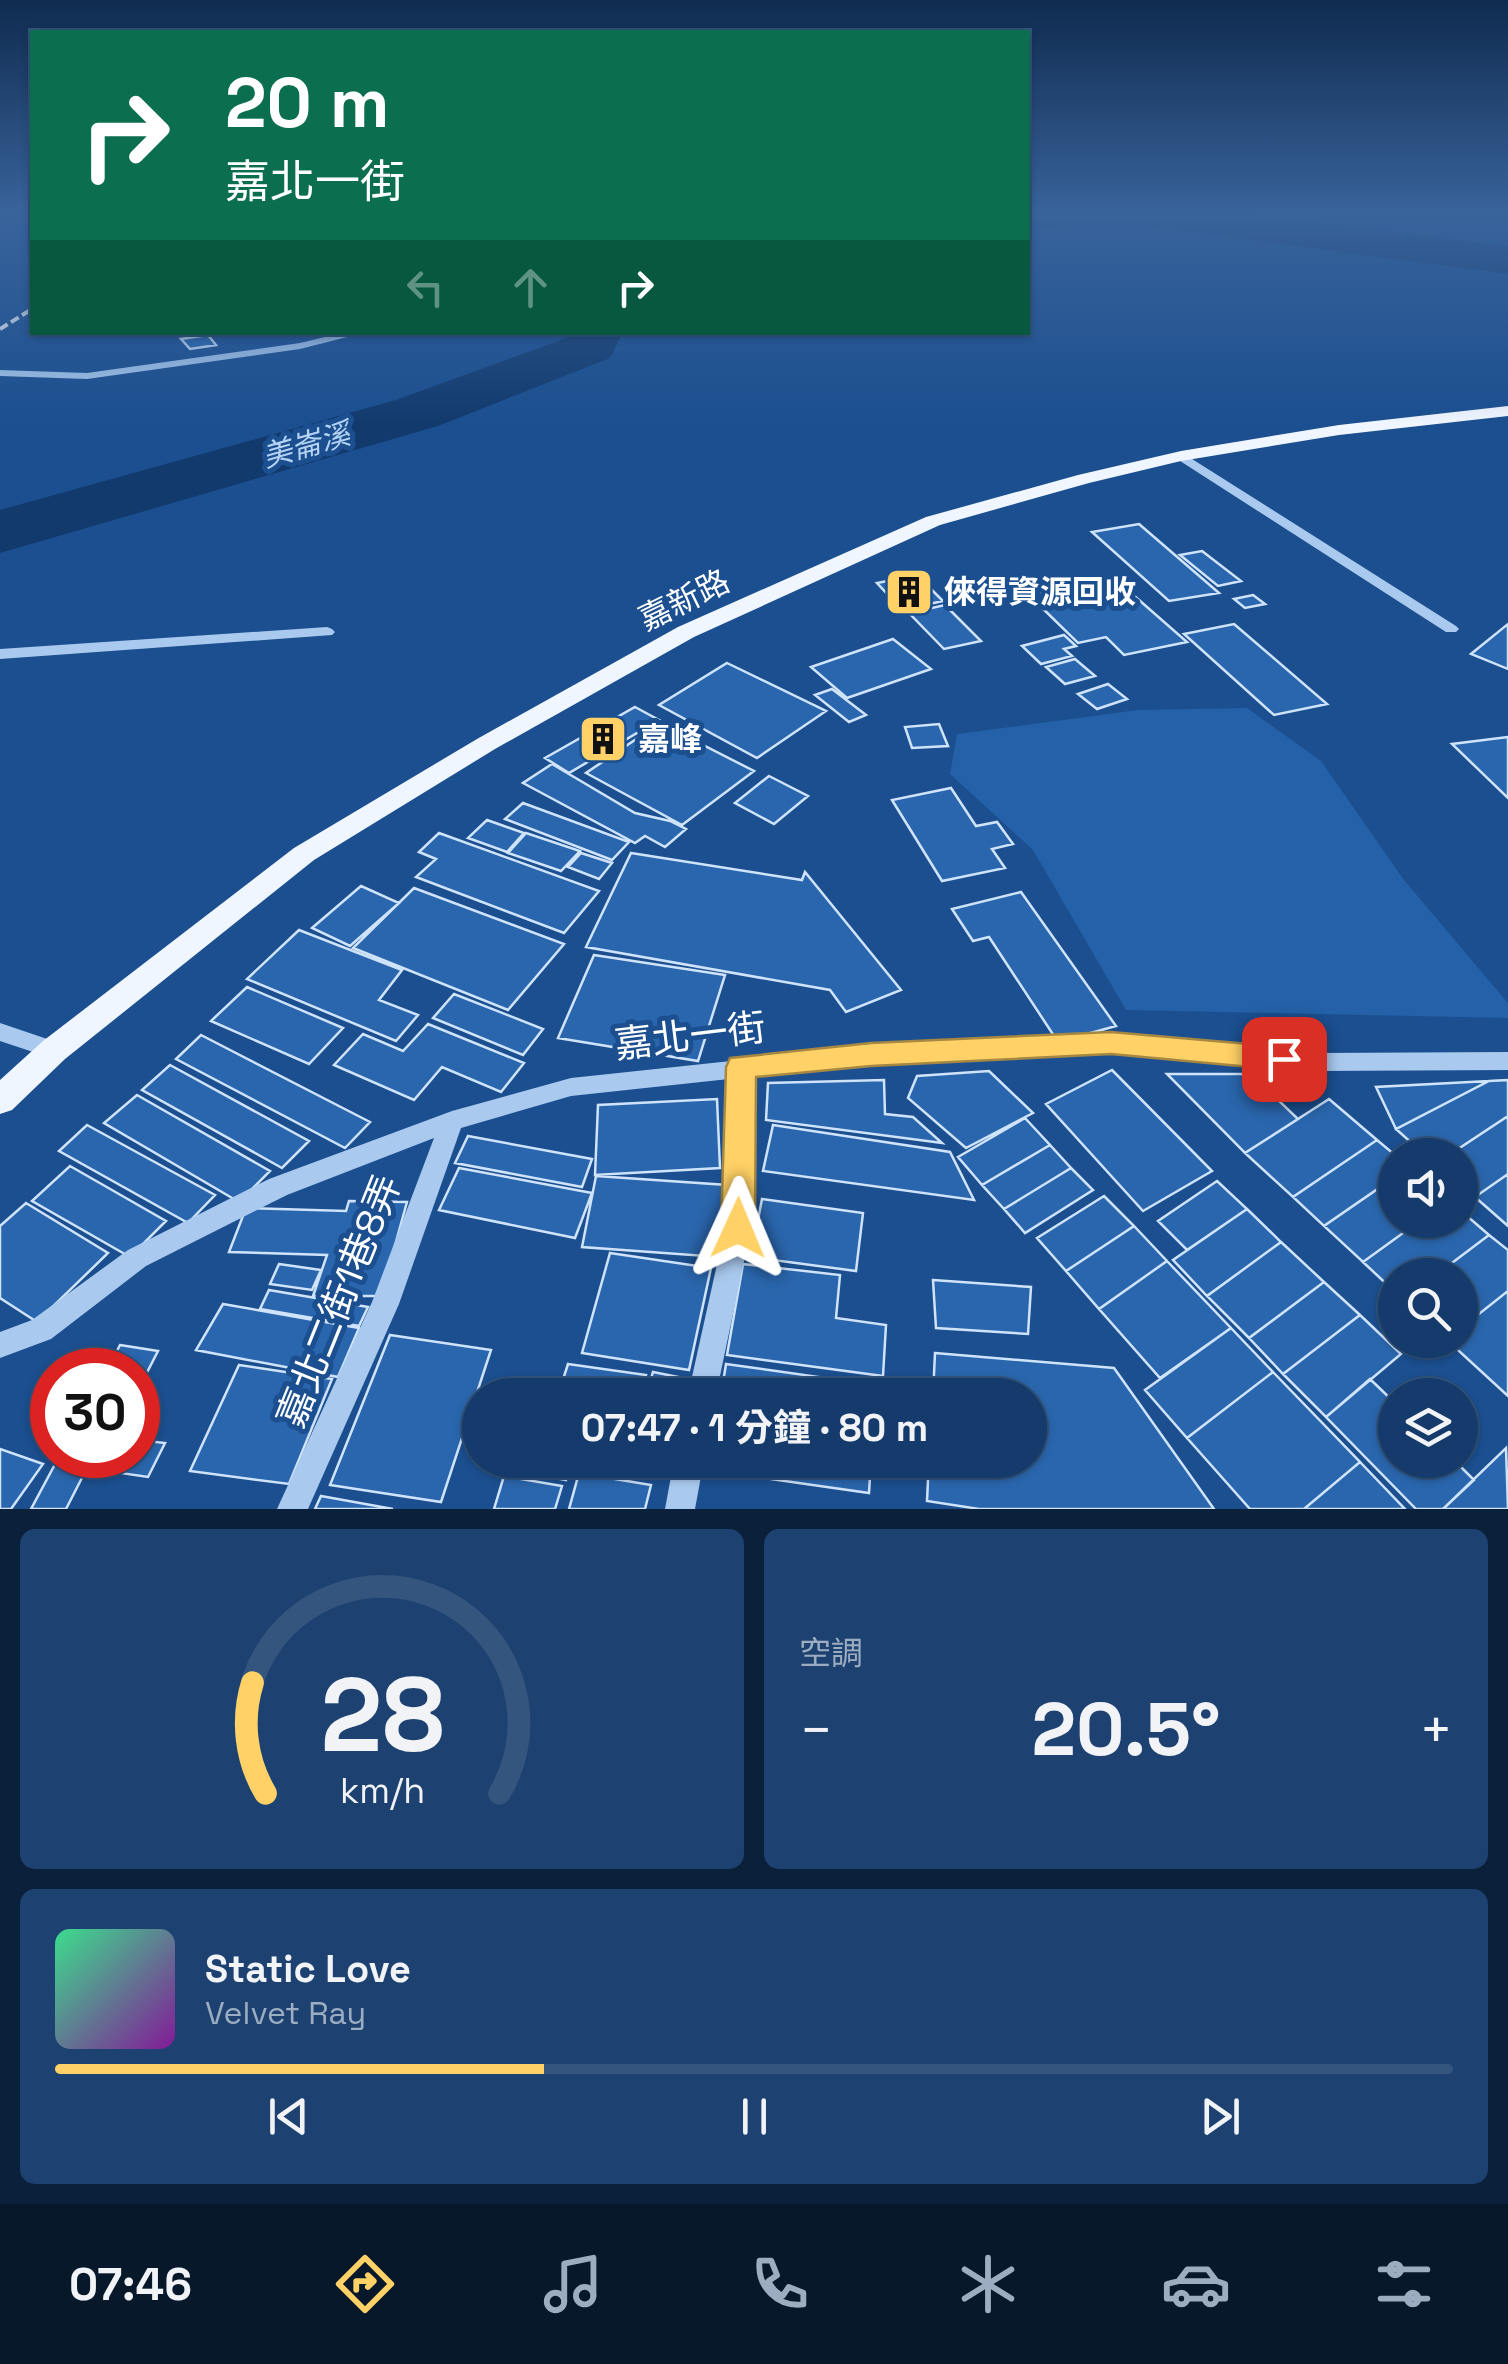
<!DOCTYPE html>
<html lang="zh-TW">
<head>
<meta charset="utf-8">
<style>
	body { margin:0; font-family:"Space Grotesk","Noto Sans TC",sans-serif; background:#1d4271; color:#f1f3f6; height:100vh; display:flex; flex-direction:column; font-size:38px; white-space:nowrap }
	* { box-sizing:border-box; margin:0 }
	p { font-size:32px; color:#9dadc1 }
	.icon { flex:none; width:55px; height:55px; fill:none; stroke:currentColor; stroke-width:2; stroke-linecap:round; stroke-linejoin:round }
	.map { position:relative; height:1509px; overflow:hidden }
	.panel { display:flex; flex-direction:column; gap:20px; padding:20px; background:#0b203b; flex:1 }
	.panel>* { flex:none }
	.top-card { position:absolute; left:30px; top:30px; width:1000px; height:305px; border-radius:0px; box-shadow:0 2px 8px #0004,0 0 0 2px #33557e; background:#0b6e4f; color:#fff; overflow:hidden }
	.fabs { position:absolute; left:1378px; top:1138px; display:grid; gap:20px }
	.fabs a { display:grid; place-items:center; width:100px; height:100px; border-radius:50%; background:#143b6b; box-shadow:0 2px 8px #0004,0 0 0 2px #33557e; font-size:50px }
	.speed { position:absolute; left:30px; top:1348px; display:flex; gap:20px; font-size:50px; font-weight:700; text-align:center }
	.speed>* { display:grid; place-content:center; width:130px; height:130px; border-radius:50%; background:#143b6b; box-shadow:0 2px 8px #0004,0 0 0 2px #33557e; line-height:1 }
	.speed .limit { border:15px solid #d22; background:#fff; color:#111 }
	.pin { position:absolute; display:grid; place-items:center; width:85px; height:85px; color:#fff; margin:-42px; border-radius:20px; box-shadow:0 5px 15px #0006 }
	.me { position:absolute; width:110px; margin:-55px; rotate:1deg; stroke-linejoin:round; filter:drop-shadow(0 0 8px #0008) }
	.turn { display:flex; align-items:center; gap:35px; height:210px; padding:0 30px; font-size:45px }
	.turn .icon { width:130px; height:130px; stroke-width:2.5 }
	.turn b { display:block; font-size:70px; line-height:85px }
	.lanes { display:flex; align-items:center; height:95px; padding:0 30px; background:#0003; justify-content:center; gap:50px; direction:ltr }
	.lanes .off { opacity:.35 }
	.big { font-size:75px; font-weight:700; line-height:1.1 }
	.panel .widget { flex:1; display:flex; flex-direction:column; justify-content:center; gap:15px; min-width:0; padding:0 35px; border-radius:15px; background:#1d4271 }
	.panel .dial { align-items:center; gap:0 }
	.dial svg { height:260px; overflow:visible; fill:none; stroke:#33557e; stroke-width:7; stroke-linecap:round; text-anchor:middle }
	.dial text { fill:#f1f3f6; stroke:none }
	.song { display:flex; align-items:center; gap:30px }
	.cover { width:120px; height:120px; border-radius:15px; background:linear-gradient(135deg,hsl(150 70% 55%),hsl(290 70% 35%)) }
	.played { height:10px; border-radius:5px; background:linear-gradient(90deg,#ffd166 35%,#33557e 35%) }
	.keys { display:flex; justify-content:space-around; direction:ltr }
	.heat { display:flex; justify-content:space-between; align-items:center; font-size:55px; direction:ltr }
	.panel .tiles { flex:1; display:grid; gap:20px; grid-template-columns:1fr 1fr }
	.widget:last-child { grid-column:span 2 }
	.trip { position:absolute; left:462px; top:1378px; width:585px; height:100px; border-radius:50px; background:#143b6b; box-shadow:0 2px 8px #0004,0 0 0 2px #33557e; font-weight:700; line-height:100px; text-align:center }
	.dock { display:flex; height:160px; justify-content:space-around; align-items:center; background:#08182b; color:#9dadc1 }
	.dock .icon { width:70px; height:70px }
	.dock .current { color:#ffd166 }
	.dock b { font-size:45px; color:#f1f3f6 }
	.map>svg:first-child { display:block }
	.green { fill:#2461a8 }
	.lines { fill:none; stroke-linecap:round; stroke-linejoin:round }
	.stream { fill:#9cc4f0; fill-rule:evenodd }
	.river { fill:#123a6d; fill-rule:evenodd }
	.building { fill:#2a66ad; stroke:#cfe3fa; stroke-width:2.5 }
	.minor { fill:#a9c9ee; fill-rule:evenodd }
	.major { fill:#f0f6ff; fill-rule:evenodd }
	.rail { stroke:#fff; stroke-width:4; stroke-dasharray:9 4; stroke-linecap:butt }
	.route { fill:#ffd166; stroke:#a68842; stroke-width:2.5 }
	.labels { text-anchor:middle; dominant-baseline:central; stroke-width:10; stroke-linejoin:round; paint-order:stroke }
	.far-water-label { font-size:30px; font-style:italic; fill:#b5d3f5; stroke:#1b4f8f }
	.poi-label { font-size:32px; font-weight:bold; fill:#fff; stroke:#1b4f8f; text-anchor:start }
	.street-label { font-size:32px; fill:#fff; stroke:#1b4f8f }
	.near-street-label { font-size:38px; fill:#fff; stroke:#1b4f8f }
</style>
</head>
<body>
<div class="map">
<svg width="1508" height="1509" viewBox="0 0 1508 1509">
	<rect width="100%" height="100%" fill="#1b4f8f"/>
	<!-- green -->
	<path class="green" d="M1247 708 1321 761 1404 880 1508 1003V1018L1126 1010 1033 850 950 774 957 734 1138 710Z"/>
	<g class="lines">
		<!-- stream -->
		<path class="stream" d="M1069 213H1076L1078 215 1075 217Z"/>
		<!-- river -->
		<path class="river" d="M1028 213H1234L1508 246V274L1143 226 1028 228Z
			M571 332H623L610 358 438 426 0 553V510L396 400 569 337Z"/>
	</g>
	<!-- building -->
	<path class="building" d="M208 335 216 345 190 349 181 339Z
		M1139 524 1219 593 1169 601 1092 532Z
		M1202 551 1241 581 1218 586 1180 555Z
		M917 575 943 601 902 610 877 583Z
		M1051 583 1065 595 1048 599 1034 587Z
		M1123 586 1187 642 1124 655 1106 637 1078 643 1036 602Z
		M1253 595 1265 604 1245 608 1234 599Z
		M945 605 981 641 944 649 909 613Z
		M1234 624 1327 704 1274 715 1184 634Z
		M1508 624V669L1471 654Z
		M1064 635 1076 646 1064 649 1072 656 1041 664 1022 646Z
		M893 639 931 669 847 698 811 667Z
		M1075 659 1095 676 1065 684 1046 667Z
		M727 663 826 711 757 758 659 705Z
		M1108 684 1127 699 1097 709 1078 694Z
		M832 689 866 715 849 722 815 695Z
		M635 707 659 720 569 773 545 758Z
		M660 723 754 771 682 825 586 773Z
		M939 724 948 746 912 748 905 727Z
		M1508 737V798L1452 744Z
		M552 764 635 813 670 821 686 829 665 847 645 836 635 843 523 783Z
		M769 776 808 796 774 824 735 803Z
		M951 788 976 826 997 822 1013 844 992 849 1005 868 942 881 892 800Z
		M523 803 629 842 612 860 505 819Z
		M487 820 524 833 507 852 468 838Z
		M439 833 599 891 564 933 416 877 436 859 419 852Z
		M526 833 580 851 561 871 508 853Z
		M581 853 612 863 599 879 568 867Z
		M631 853 802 880 805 872 901 990 846 1012 830 990 586 947Z
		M361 886 399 903 350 946 312 928Z
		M414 888 564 944 508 1010 353 948Z
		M1021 892 1116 1026 1058 1042 989 937 973 941 952 909Z
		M299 930 402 970 379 1000 418 1015 396 1041 247 979Z
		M594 955 725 975 698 1061 558 1038Z
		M247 987 343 1028 309 1064 211 1021Z
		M454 994 543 1029 523 1055 433 1018Z
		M428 1024 524 1063 501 1092 442 1067 414 1100 334 1065 363 1034 403 1051Z
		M201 1035 370 1122 345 1148 176 1059Z
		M170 1065 309 1141 282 1168 142 1090Z
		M1112 1070 1212 1171 1143 1211 1046 1104Z
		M989 1071 1033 1113 966 1148 908 1098 917 1076Z
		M1167 1074H1251L1298 1119 1245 1153Z
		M884 1080 885 1114 913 1117 942 1143 766 1120 768 1083Z
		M1508 1080V1116L1449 1155H1425L1396 1129 1489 1081Z
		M1489 1081 1396 1129 1376 1087Z
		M137 1095 270 1171 239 1202 104 1123Z
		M717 1099 720 1168 595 1175 598 1105Z
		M1329 1099 1377 1140 1293 1197 1245 1153Z
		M1508 1116V1174L1475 1197 1460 1185V1155H1449Z
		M1025 1118 1050 1145 982 1185 958 1157Z
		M87 1125 215 1195 188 1223 59 1151Z
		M773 1125 950 1152 974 1200 763 1171Z
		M468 1136 592 1159 582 1187 455 1163Z
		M1377 1140 1395 1155V1177L1324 1226 1293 1197Z
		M1050 1145 1071 1168 1004 1209 982 1185Z
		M70 1166 166 1221 130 1257 32 1201Z
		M459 1168 592 1193 575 1238 439 1210Z
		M1071 1168 1093 1190 1025 1233 1004 1209Z
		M1508 1174V1226L1475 1197Z
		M596 1176 727 1185 719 1257 582 1247Z
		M1395 1177V1220H1421L1363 1262 1324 1226Z
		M1217 1181 1247 1209 1187 1250 1158 1221Z
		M1104 1196 1134 1226 1066 1271 1037 1238Z
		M762 1199 863 1213 856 1271 751 1257Z
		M349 1201 407 1202 381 1296H313L327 1255 229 1252 246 1208 346 1211Z
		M26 1203 108 1253 37 1322 0 1298V1226Z
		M1247 1209 1281 1242 1207 1296 1173 1260Z
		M1460 1210 1489 1235 1436 1275H1395V1292L1363 1262 1421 1220H1460Z
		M1134 1226 1167 1261 1099 1309 1066 1271Z
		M1489 1235 1508 1250V1291L1460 1329V1275H1436Z
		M1281 1242 1324 1282 1249 1338 1207 1296Z
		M610 1253 711 1268 689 1370 582 1353Z
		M1167 1261 1231 1328 1160 1378 1099 1309Z
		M279 1264 321 1270 312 1290 270 1284Z
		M743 1264 840 1275 836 1318 886 1325 883 1376 727 1355Z
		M933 1280 1031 1287 1028 1334 936 1328Z
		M1324 1282 1360 1315 1283 1374 1249 1338Z
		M269 1290 368 1307 359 1326 260 1309Z
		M1508 1291V1396L1447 1340H1460V1329Z
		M223 1304 359 1328 338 1377 196 1350Z
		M1360 1315 1401 1354 1326 1417 1283 1374Z
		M1231 1328 1273 1372 1187 1438 1145 1390Z
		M390 1335 491 1350 441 1502 330 1485Z
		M120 1345 158 1351 138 1390V1370H107Z
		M935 1353 1114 1368 1214 1509H979L927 1501 929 1460H1030V1395H933Z
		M568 1364 646 1375 641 1395H558Z
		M726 1364 875 1385V1395H721Z
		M239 1365 332 1379 289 1484 190 1471Z
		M653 1372 688 1379 683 1395H646Z
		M1273 1372 1360 1462 1304 1509H1250L1187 1438Z
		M1370 1379 1395 1403V1460H1454L1474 1480 1443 1509H1416L1326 1417Z
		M138 1440 165 1443 148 1477 87 1468 66 1509H31L60 1455H138Z
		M1506 1448 1508 1509H1443Z
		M0 1449 43 1464 11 1509H0Z
		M520 1460H572L566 1480 517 1471Z
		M710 1460H871L869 1493 708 1470Z
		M1360 1462 1405 1509H1304Z
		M579 1473 651 1485 645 1509H569Z
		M504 1476 562 1486 555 1509H494Z
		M321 1496 393 1509H315Z"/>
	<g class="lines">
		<!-- minor -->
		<path class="minor" d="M346 332H367L300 349 87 379 0 376V370L87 373 300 343Z
			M1181 452 1456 626 1459 629 1456 632H1446L1177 459V453Z
			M327 627 332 629 335 632 332 635 0 659V649Z
			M0 1023 62 1044 65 1050 62 1056 54 1059 0 1041Z
			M1111 1034 1318 1053 1508 1052V1070L1318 1071 1111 1052 871 1064 752 1077 751 1228 716 1395H688L725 1228 729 1079 571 1096 461 1128 399 1304 308 1509H277L372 1302 434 1138 287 1195 146 1266 51 1339 0 1358V1332L32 1320 128 1250 269 1179 452 1111 571 1078 871 1046Z
			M674 1460H704L695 1509H665Z"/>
		<!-- major -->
		<path class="major" d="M1508 406V416L1339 435 1181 461 1089 483 940 525 694 637 495 749 314 860 65 1059 12 1110 0 1114V1080L43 1041 294 848 477 739 678 627 926 517 1078 475 1181 451 1339 425Z"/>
		<!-- rail -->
		<path class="rail" d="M0 329 32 309"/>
	</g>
	<!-- sky -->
	<linearGradient id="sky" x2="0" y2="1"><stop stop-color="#0f2b4f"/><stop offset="0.5" stop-color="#39639b"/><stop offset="1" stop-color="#39639b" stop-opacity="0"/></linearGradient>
	<rect width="1508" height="424" fill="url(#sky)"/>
	<!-- route -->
	<path class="route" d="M1111 1032 1284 1047 1294 1051 1299 1059 1294 1067 1284 1070 1111 1054 871 1066 756 1077 755 1228 750 1238 738 1242 726 1238 721 1228 726 1067 730 1058 871 1043Z"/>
	<!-- icons -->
	<defs>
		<g id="building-square" transform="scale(2.5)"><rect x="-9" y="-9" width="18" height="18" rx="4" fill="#ffd166" stroke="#1b4f8f"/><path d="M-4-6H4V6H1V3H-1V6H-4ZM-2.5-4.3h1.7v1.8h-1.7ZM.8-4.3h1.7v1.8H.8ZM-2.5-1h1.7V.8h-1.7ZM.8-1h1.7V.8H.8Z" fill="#111"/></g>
	</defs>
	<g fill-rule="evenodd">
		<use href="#building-square" x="909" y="592"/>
		<use href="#building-square" x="603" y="739"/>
	</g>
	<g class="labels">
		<!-- far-water labels -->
		<g class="far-water-label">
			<text transform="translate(306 445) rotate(-16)">美崙溪</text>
		</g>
		<!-- poi labels -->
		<g class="poi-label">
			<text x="944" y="592">倈得資源回收</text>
			<text x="638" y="739">嘉峰</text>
		</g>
		<!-- street labels -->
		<g class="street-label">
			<text transform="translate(684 600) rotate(-26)">嘉新路</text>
		</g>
		<!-- near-street labels -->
		<g class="near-street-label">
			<text transform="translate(690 1036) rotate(-7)">嘉北一街</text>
			<text transform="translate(339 1301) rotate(-68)">嘉北二街1巷8弄</text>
		</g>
	</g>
</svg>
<div class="fabs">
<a><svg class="icon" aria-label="sound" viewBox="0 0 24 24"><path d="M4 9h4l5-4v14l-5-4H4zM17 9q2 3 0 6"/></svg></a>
<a><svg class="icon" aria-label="search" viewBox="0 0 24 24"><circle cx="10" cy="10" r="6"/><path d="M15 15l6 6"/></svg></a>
<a><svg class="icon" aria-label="layers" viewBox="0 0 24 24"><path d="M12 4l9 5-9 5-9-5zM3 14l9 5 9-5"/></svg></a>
</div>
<div class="speed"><div class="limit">30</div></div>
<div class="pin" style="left:1284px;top:1059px;background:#d93025"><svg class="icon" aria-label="arrive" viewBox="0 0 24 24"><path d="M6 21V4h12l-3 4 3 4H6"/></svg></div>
<svg class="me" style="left:738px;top:1228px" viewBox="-20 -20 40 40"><path d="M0-17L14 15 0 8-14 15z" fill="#ffd166" stroke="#fff" stroke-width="4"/></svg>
<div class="trip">07:47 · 1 分鐘 · 80 m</div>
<div class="top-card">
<div class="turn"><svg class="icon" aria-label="right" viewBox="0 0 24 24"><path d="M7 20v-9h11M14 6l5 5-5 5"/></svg><div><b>20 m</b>嘉北一街</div></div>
<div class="lanes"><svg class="icon off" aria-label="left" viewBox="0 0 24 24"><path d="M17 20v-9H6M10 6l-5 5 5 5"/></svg><svg class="icon off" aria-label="ahead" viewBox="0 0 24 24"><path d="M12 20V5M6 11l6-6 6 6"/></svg><svg class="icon" aria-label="right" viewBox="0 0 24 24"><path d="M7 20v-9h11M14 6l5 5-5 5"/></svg></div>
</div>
</div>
<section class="panel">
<div class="tiles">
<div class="widget dial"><svg viewBox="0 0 100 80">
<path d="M14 69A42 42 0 1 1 86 69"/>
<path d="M14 69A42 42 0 0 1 10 35" stroke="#ffd166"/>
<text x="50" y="56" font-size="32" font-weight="700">28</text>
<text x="50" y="72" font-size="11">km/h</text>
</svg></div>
<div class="widget"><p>空調</p>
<div class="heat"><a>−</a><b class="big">20.5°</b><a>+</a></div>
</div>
<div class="widget">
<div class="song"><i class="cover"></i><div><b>Static Love</b><p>Velvet Ray</p></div></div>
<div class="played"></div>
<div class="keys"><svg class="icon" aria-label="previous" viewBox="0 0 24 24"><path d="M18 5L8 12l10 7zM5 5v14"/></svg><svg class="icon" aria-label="pause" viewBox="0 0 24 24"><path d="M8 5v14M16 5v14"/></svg><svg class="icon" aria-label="next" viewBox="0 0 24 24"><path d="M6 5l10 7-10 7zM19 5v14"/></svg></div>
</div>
</div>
</section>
<nav class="dock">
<b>07:46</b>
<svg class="icon current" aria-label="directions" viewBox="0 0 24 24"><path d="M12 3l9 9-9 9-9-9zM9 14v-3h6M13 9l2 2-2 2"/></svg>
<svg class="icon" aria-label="music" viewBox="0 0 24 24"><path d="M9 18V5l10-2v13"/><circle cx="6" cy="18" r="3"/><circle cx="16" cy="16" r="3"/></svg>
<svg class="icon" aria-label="phone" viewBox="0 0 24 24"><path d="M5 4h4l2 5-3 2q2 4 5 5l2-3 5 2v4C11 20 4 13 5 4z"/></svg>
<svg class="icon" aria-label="climate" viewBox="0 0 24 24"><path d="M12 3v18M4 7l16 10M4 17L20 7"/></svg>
<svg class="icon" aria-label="car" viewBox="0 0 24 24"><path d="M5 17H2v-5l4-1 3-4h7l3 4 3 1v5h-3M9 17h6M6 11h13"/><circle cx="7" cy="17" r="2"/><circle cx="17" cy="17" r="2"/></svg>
<svg class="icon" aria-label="filters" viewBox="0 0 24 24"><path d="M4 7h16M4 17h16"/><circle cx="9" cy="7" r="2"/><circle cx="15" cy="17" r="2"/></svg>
</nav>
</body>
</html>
